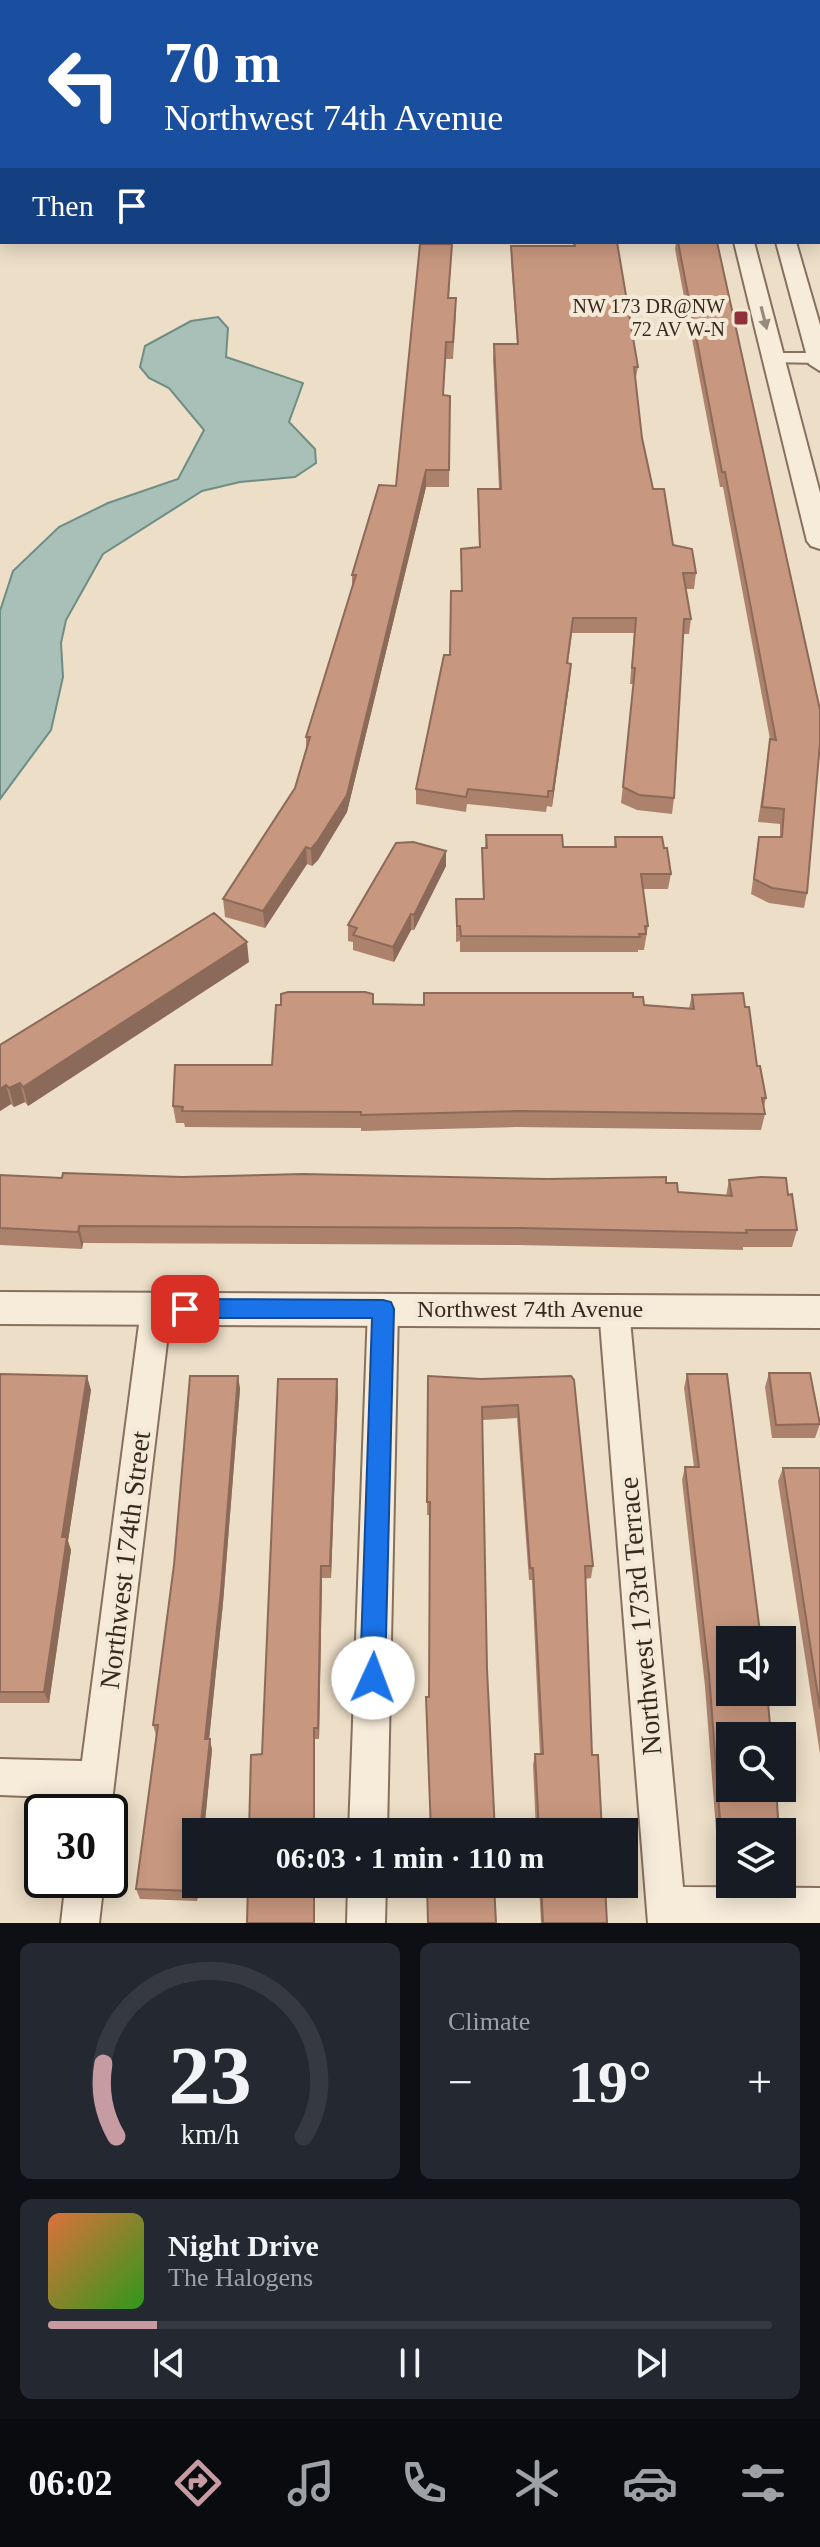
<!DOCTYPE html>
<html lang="en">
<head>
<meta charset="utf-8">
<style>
	body { margin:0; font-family:Georgia,serif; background:#242831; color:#f1f3f6; height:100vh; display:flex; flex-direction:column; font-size:30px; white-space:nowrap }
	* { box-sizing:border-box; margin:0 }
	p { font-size:26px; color:#9ea1a6 }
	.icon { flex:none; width:44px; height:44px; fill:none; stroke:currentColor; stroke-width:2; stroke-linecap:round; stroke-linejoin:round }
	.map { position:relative; height:1923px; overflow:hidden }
	.details { display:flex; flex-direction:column; gap:20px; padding:20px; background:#0d0f14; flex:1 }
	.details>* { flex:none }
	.banner { position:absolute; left:0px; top:0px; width:820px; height:244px; box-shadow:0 4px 20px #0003; background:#1a4fa0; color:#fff; overflow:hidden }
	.controls { position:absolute; left:716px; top:1626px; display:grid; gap:16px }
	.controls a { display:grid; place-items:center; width:80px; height:80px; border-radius:0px; background:#171b24; box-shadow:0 4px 20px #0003; font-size:40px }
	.speed { position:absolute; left:24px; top:1794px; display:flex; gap:16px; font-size:40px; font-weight:700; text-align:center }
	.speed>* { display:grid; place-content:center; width:104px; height:104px; border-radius:50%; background:#171b24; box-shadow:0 4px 20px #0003; line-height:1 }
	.speed .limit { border:4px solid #111; border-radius:12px; background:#fff; color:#111 }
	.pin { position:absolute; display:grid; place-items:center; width:68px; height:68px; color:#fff; margin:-34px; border-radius:16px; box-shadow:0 4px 12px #0006 }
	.me { position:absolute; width:88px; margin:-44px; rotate:2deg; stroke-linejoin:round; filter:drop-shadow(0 0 6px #0008) }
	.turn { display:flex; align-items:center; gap:28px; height:168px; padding:0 32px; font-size:36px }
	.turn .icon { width:104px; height:104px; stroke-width:2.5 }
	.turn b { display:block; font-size:56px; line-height:68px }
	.then { display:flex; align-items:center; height:76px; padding:0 32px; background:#0003; gap:16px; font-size:30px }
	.big { font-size:60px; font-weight:800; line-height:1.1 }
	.details .tile { flex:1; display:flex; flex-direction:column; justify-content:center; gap:12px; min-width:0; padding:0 28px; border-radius:12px; background:#242831 }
	.details .dial { align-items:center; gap:0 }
	.dial svg { height:208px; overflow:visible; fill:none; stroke:#363941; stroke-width:7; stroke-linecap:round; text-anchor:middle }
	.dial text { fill:#f1f3f6; stroke:none }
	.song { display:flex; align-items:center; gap:24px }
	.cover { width:96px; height:96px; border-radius:12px; background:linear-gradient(135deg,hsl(20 70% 55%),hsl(110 70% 35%)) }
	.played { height:8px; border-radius:4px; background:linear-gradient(90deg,#c69ba1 15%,#363941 15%) }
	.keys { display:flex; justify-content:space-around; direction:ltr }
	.heat { display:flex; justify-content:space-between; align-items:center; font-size:44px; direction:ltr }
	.details .tiles { flex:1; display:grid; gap:20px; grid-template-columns:1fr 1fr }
	.tile:last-child { grid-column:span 2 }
	.trip { position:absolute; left:182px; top:1818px; width:456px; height:80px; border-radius:0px; background:#171b24; box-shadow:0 4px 20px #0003; font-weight:800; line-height:80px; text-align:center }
	.menu { display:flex; height:128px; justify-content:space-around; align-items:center; background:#090b0e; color:#9ea1a6 }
	.menu .icon { width:56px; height:56px }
	.menu .selected { color:#c69ba1 }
	.menu b { font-size:36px; color:#f1f3f6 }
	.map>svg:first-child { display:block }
	.water { fill:#a8c0b7; stroke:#6f8e83; stroke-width:2 }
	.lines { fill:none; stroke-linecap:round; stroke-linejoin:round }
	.minor-casing { stroke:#87705d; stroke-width:4 }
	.tertiary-casing { stroke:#87705d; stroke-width:4 }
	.minor { fill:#f7ecda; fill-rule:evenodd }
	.tertiary { fill:#f7ecda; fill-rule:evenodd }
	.wall { fill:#ac826d }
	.shaded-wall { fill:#8c6a59 }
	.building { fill:#c8977f; stroke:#8c6a59; stroke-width:2 }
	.oneway { fill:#988a7d }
	.route { fill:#1a73e8; stroke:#114b97; stroke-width:2 }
	.poi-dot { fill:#92303a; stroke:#f4e9d6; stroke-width:3 }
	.labels { text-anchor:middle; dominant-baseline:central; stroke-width:8; stroke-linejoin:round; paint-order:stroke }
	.far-poi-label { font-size:20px; fill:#382920; stroke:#f4e9d6; text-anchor:end }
	.street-label { font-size:24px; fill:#382920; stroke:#f4e9d6 }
	.near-street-label { font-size:28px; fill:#382920; stroke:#f4e9d6 }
</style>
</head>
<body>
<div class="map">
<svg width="820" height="1923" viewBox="0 0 820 1923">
	<rect width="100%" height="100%" fill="#ecdec7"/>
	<!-- water -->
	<path class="water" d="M218 317 228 328 226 357 303 383 289 422 315 449 316 463 295 477 240 482 202 491 103 554 66 620 61 643 63 677 51 730 0 799V611L13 571 59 527 108 503 178 479 204 430 169 388 149 378 140 367 145 346 191 321Z"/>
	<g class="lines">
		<!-- minor casing -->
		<g class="minor-casing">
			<path id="minor" d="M812 0H820V8L818 2Z
				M774 353H820V363L768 362 765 358Z
				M156 1296 167 1300 171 1309 110 1818V1812H75L77 1798 0 1795V1759L82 1761 141 1309 145 1300Z
				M383 1296 394 1300 398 1309 387 1832H349L368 1309 372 1300Z
				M614 1296 625 1300 629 1309 683 1887 820 1888V1923H648L599 1309 603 1300Z
				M66 1880H104L99 1923H61Z
				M348 1884H386L385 1923H347Z"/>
		</g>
		<!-- tertiary casing -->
		<g class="tertiary-casing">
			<path id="tertiary" d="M669 0H685V2H669Z
				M734 242H754L820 493V549L811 546 807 541Z
				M776 242H796L820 325V371L809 364Z
				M0 1292 820 1296V1328L0 1324Z"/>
		</g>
		<!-- minor -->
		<use href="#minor" class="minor"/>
		<!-- tertiary -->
		<use href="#tertiary" class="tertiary"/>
	</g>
	<!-- wall -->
	<path class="wall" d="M818 116H820V244H818Z
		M573 242H617L638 367 635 382 642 438 653 489 673 545 696 573 694 589H686L691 619 689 634H683L674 798 672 814 637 810 621 803 634 684H630L634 633H572L568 663 571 664 570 679 552 807 547 806 546 812 467 804 466 812 416 804V789L450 655 461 591V549L479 547 478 489H499L493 359 494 344H517L511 260V246H573Z
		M676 242H717L807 893 804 908 769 903 751 894 759 837H780V824L758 822 770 739 723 487H720L675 249Z
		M452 244 449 298H456V315L453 359H446L443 395 450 396 449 487H426L347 812 318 860 312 866 307 864 265 928 225 917 223 899 295 788 306 749V737L352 587V575L396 486Z
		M486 835 563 847H614L615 837 664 848 671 874 668 889H643L648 926 644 950H638V952H460V941L456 942V899H483L482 848H485Z
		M446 866 414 930H411L394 962 353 950V942L348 941V925Z
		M249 962 28 1106 25 1102 14 1107 11 1104 0 1111V1045Z
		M692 995 757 1066 766 1098 764 1107 765 1114 761 1130 516 1127 361 1131V1128L185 1127 184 1123H176L173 1106 272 1065 281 1005H424L633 997 644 1005 689 1008Z
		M0 1175 62 1178 182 1177 666 1183 678 1192 726 1196 729 1180 788 1195 797 1230 792 1247H743V1250L519 1245 83 1243 82 1249 0 1245Z
		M769 1373 820 1424 815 1438H772L765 1387Z
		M0 1374 91 1390 68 1541 71 1550 49 1703H0Z
		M687 1374H727L730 1857 718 1856 705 1686 682 1480 685 1467H694L684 1388Z
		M238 1376 240 1389 223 1603 209 1739 212 1750 204 1832H196V1884H199L197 1901 140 1899 136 1889 156 1735 153 1725Z
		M428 1376 481 1379 571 1376 593 1566 591 1578 585 1579 592 1755 602 1832H536L533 1765 535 1754H540L532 1580H529L517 1418 483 1420 429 1697 430 1515H427Z
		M338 1393 331 1578H322L319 1739H315V1832H249Z
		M783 1468H820V1754L778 1481Z
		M539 1884H605L607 1923H541Z"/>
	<!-- shaded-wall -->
	<path class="shaded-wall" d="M2 123V141L0 148V130Z
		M426 470V487L347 812 318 860 312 866 311 849Z
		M571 664 570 679 552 807 553 791Z
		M306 847 307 864 265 928 263 911Z
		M446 851V866L414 930V915Z
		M411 914V930L394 962 393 947Z
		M247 942 249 962 28 1106 23 1087Z
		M20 1083 25 1102 14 1107 9 1088Z
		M6 1085 11 1104 0 1111V1089Z
		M79 1226 83 1243 82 1249 78 1232Z
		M87 1376 91 1390 68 1541 71 1550 49 1703 44 1692 62 1537Z
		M238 1376 240 1389 223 1603 208 1750 205 1739Z
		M337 1379 338 1393 331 1578 330 1566Z
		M321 1566 322 1578 319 1739 318 1728Z
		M314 1728 315 1739V1832H314Z
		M210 1739 212 1750 204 1832H200Z
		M196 1873V1884H199L197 1901 194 1891Z
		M314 1884H315V1923H314Z"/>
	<!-- building -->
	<path class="building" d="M0 0H88L89 2H2V25L0 24Z
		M384 0H410L411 2H385Z
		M461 0H528V2H460Z
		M580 0H613L612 2H580Z
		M699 0H783L784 2H699Z
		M818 51 820 56V106H819Z
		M2 68V123L0 130V71Z
		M818 116H820V231L818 226Z
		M574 242H617L638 367H634L642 438 653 489H664L673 545 692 549 696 573H683L691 619H684L674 798 639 795 623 787 635 668H632L636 618H573L567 663 571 664 553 791H548V797L468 789 466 797 416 789 444 655H450L451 591H462L461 549 480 547 478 489H501L494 344H518L511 246H575Z
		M678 242H717L820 710V743L807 893 772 888 754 879 759 837H782L784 809 762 807 770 739 776 740 725 472H722Z
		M420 244H452L448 298H456L453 342H446L443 395 450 396 449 470H426L347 795 317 842 311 849 306 847 263 911 223 899 295 788 310 737H306L356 575H352L379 485 396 486Z
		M486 835H562L563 847H616L615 837H662L664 848H667L671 874H641L648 926H645L646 934H639L640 937 461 936 460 926H457L456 899H484L482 848H487Z
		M413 842 446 851 414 915 411 914 393 947 353 935 357 928 348 925 396 843Z
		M214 913 247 942 23 1087 20 1083 9 1088 6 1085 0 1089V1045Z
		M288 992H365L373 994V1004L424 1005V993H633V997H643L644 1005 694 1009 692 995 743 993 745 1007H749L757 1066H760L766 1098H762L765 1114 518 1111 361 1115V1112L182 1111 183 1107 173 1106 175 1065H272L276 1005H281V994Z
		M63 1173 182 1177 303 1174 547 1179 666 1177V1183H677L678 1192 732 1196 729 1180 761 1177 786 1178 788 1195 792 1194 797 1230H746L747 1233 520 1228 79 1226 78 1232 0 1228V1175L62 1178Z
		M769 1373H810L820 1424 776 1425Z
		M0 1374 87 1376 62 1537H67L44 1692H0Z
		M687 1374H727L761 1640H730V1692H767L771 1736H730V1788H776L779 1832H730V1846H722L709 1674 685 1467H699Z
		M190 1376H238L221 1591 205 1739H210L200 1832H196V1873L194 1891 136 1889 158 1725H153L174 1565Z
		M428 1376 481 1379 571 1376 574 1380 593 1566H585L592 1755H598L602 1832H539L535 1754H543L533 1568H530L518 1405 482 1407 487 1669 495 1832H431L426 1697H429L430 1502H427Z
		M278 1379H337L330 1566H321L318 1728H314V1832H249L251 1755 262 1754Z
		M783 1468H820V1709Z
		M248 1884H314V1923H247Z
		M432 1884H494L496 1923H428L427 1885Z
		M541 1884H605L607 1923H543Z"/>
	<!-- one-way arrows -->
	<defs><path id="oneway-solid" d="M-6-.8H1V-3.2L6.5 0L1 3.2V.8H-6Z" transform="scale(2)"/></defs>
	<use class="oneway" href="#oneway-solid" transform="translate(764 318) rotate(76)"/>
	<!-- route -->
	<path class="route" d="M185 1299 383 1300 391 1302 394 1309 385 1678 381 1687 373 1691 364 1687 360 1678 372 1318H185L177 1315 174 1309 177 1302Z"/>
	<!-- markers -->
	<rect class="poi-dot" x="733" y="310" width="16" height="16" rx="4"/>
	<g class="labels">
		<!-- far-poi labels -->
		<g class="far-poi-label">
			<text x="725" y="306">NW 173 DR@NW<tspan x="725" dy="23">72 AV W-N</tspan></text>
		</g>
		<!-- street labels -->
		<g class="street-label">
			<text x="530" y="1309">Northwest 74th Avenue</text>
		</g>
		<!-- near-street labels -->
		<g class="near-street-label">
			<text transform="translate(125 1560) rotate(-83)">Northwest 174th Street</text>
			<text transform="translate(640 1616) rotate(-95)">Northwest 173rd Terrace</text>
		</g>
	</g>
</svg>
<div class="controls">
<a><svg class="icon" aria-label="sound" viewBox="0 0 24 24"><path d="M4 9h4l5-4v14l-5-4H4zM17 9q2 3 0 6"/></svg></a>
<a><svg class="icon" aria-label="search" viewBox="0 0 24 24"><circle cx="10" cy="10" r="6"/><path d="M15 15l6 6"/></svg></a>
<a><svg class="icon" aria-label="layers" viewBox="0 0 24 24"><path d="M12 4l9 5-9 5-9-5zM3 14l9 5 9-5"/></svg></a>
</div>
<div class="speed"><div class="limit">30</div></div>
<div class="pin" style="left:185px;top:1309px;background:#d93025"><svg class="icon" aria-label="arrive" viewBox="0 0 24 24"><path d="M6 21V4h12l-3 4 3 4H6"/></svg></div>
<svg class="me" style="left:373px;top:1678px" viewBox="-20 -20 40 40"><circle r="19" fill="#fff"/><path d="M0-13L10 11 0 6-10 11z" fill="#1a73e8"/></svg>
<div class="trip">06:03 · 1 min · 110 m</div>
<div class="banner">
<div class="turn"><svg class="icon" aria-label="left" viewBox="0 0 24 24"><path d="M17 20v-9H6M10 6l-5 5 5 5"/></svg><div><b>70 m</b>Northwest 74th Avenue</div></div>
<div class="then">Then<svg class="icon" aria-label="arrive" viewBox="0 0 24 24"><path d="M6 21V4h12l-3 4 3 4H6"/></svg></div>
</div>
</div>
<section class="details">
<div class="tiles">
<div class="tile dial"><svg viewBox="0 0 100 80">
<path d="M14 69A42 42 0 1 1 86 69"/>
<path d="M14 69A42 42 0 0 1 9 41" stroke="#c69ba1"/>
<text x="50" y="56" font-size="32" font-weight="700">23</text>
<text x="50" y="72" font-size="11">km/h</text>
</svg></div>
<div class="tile"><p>Climate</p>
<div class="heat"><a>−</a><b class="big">19°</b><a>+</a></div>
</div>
<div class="tile">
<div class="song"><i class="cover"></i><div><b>Night Drive</b><p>The Halogens</p></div></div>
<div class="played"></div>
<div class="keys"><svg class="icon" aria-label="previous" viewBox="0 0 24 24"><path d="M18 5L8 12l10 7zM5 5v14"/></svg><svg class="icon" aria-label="pause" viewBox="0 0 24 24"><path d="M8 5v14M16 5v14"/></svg><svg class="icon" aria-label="next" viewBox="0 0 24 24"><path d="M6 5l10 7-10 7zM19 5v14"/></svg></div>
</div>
</div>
</section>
<nav class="menu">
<b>06:02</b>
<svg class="icon selected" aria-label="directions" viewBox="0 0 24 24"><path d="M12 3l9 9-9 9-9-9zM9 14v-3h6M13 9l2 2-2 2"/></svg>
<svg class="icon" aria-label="music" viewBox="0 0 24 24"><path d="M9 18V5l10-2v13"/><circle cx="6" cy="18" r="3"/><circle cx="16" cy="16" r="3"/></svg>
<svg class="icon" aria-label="phone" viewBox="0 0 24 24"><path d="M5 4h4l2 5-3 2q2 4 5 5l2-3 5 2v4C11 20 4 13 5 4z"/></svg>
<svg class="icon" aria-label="climate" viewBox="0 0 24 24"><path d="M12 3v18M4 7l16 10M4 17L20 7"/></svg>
<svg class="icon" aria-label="car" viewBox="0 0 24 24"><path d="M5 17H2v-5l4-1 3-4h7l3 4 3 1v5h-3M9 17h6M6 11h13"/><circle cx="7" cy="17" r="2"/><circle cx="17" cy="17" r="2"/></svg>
<svg class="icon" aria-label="filters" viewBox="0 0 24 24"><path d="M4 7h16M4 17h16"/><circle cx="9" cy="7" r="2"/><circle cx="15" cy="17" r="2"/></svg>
</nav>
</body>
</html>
